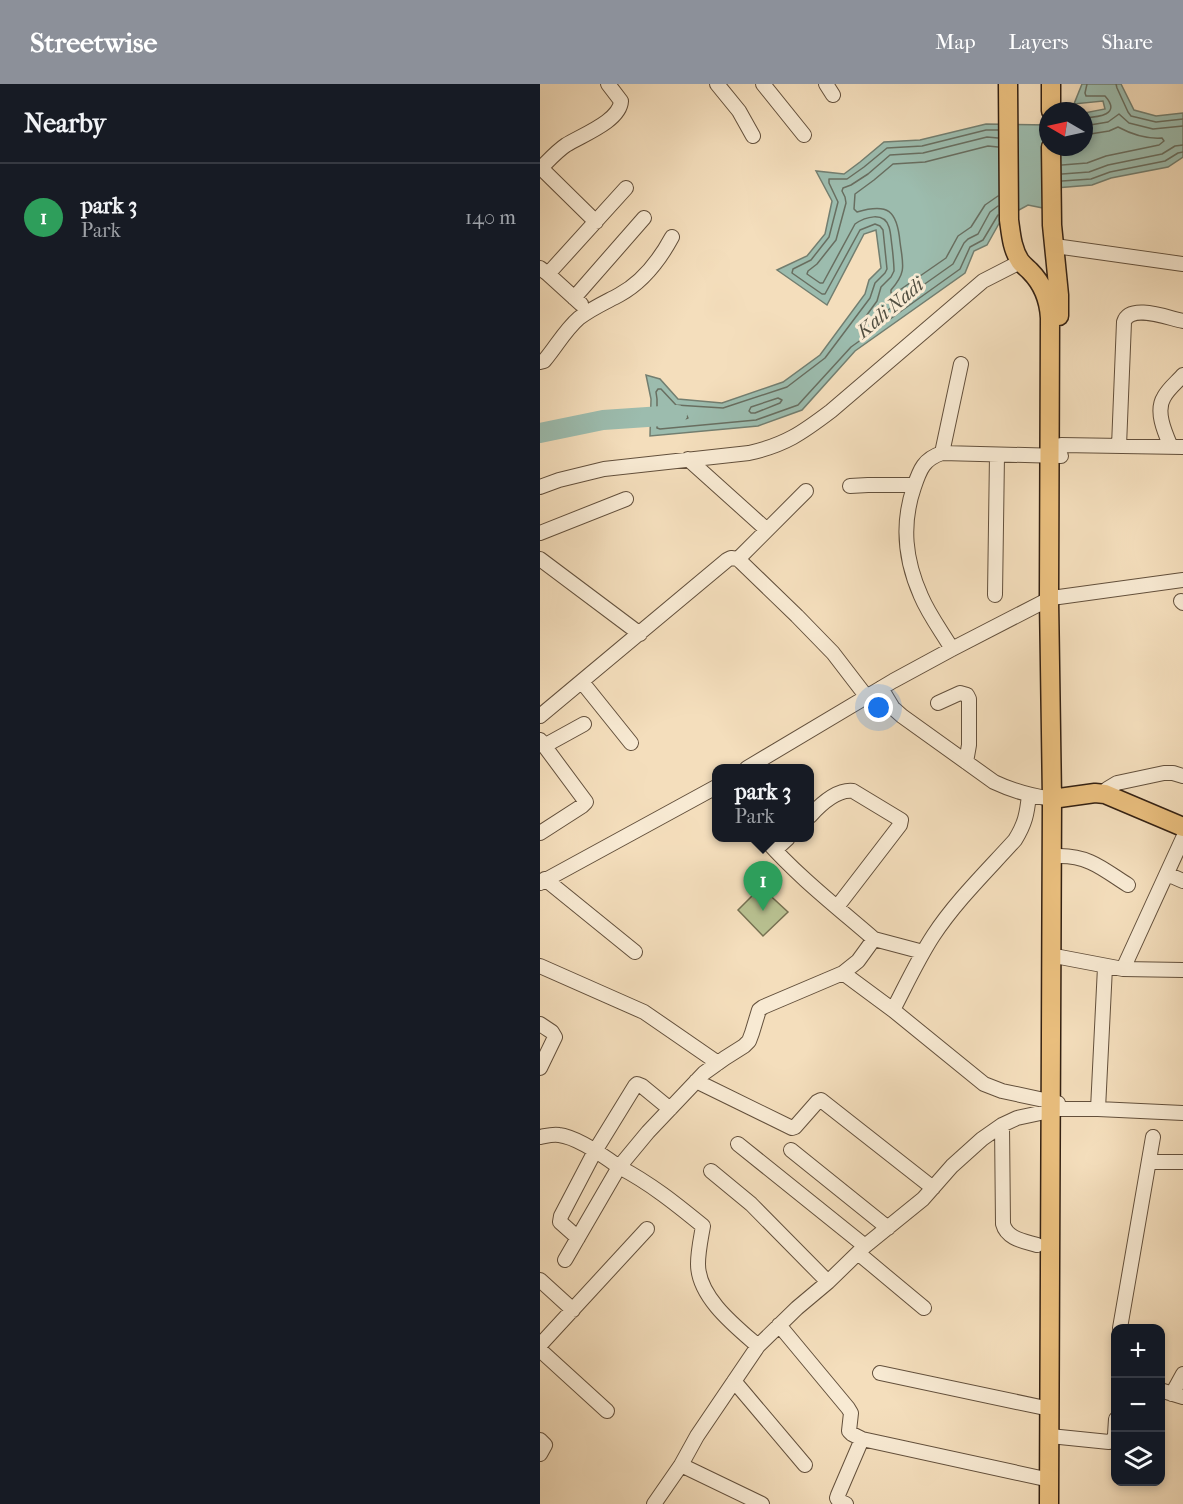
<!DOCTYPE html>
<meta charset="utf-8">
<style>
:root{--surface:#171b24;--page:#242831;--text:#f1f3f6;--muted:#9ea1a6;--line:#363941;--accent:#8c9099}
body{margin:0;font-family:"IM FELL French Canon",serif;background:var(--page);color:var(--text)}
.controls{position:absolute;right:18px;bottom:18px;display:grid;overflow:hidden;border-radius:12px;box-shadow:0 3px 9px #0003}
.controls button{width:54px;height:54px;display:grid;place-items:center;padding:0;border:0;border-bottom:2px solid var(--line);background:var(--surface);color:var(--text);font:30px sans-serif}
.compass{position:absolute;left:499px;top:18px;width:54px;height:54px;border-radius:50%;background:var(--surface);box-shadow:0 3px 9px #0003;rotate:279deg}
.you{position:absolute;left:339px;top:624px;width:21px;height:21px;margin:-15px;border:4px solid #fff;border-radius:50%;background:#1a73e8;box-shadow:0 0 0 9px #1a73e833}
.badge{display:grid;place-items:center;width:39px;height:39px;border-radius:50%;background:var(--accent);color:#fff;font-size:20px;font-weight:700}
.pin{position:absolute;translate:-50% -50px;filter:drop-shadow(0 2px 3px #0008)}
.pin::after{content:'';position:absolute;top:32px;width:21px;height:18px;background:inherit;clip-path:polygon(0 0,100% 0,50% 100%)}
.popup{position:absolute;left:172px;top:680px;width:102px;height:78px;box-sizing:border-box;display:grid;place-content:center;border-radius:12px;background:var(--surface);filter:drop-shadow(0 2px 4px #0005);font-size:20px;white-space:nowrap;color:var(--muted)}
.popup b{font-size:22px;color:var(--text)}
.popup::after{content:'';position:absolute;left:50%;top:100%;margin-left:-12px;border:12px solid transparent;border-top-color:var(--surface)}
.list{margin:0;padding:0;list-style:none}
h2{display:flex;justify-content:space-between;align-items:center;height:78px;margin:0;padding:0 24px;font-size:26px}
h2 small{font-size:20px;font-weight:400;color:var(--muted)}
.list li{display:grid;grid-template-columns:39px 1fr auto;gap:18px;align-items:center;box-sizing:border-box;height:108px;padding:0 24px;border-top:2px solid var(--line)}
.list b{display:block;font-size:22px;white-space:nowrap}
.list p{margin:0;font-size:20px;white-space:nowrap;color:var(--muted)}
.list em{font-size:20px;font-style:normal;color:var(--muted)}
.icon{flex:none;width:33px;height:33px;fill:none;stroke:currentColor;stroke-width:2;stroke-linecap:round;stroke-linejoin:round}
.map{position:relative;flex:none;width:643px;height:1420px;overflow:hidden}
header{display:flex;align-items:center;gap:36px;box-sizing:border-box;height:84px;padding:0 30px;background:var(--accent);color:#fff}
header strong{font-size:28px}
nav{display:flex;gap:33px;margin-inline-start:auto;font-size:21px}
main{display:flex}
aside{flex:1;background:var(--surface)}
.map>svg:first-child{display:block}
.green{fill:#b9c292;stroke:#767152;stroke-width:1.5}
.water{fill:#9cbcae;stroke:#727e70;stroke-width:1.5}
.lines{fill:none;stroke-linecap:round;stroke-linejoin:round}
.shore{stroke:#686e60;stroke-width:1.5}
.river{stroke:#9cbcae;stroke-width:20}
.minor-casing{stroke:#63503c;stroke-width:16}
.major-casing{stroke:#332012;stroke-width:21}
.minor{stroke:#f8ead3;stroke-width:14}
.major{stroke:#eabf7e;stroke-width:18}
.labels{text-anchor:middle;dominant-baseline:central;stroke-width:6;stroke-linejoin:round;paint-order:stroke}
.water-label{font-size:20px;font-style:italic;fill:#524f41;stroke:#f8ead3}
</style>
<header>
<strong>Streetwise</strong>
<nav><a>Map</a><a>Layers</a><a>Share</a></nav>
</header>
<main>
<aside>
<h2>Nearby<small></small></h2>
<ul class="list">
<li><span class="badge" style="background:#2e9e5b">1</span><div><b>park 3</b><p>Park</p></div><em>140 m</em></li>
</ul>
</aside>
<div class="map">
<svg width="643" height="1420" viewBox="0 0 643 1420">
<rect width="100%" height="100%" fill="#f4debc"/>
<filter id="stains"><feTurbulence type="fractalNoise" baseFrequency=".00333" numOctaves="4"/><feColorMatrix values="0 0 0 0 .2 0 0 0 0 .09 0 0 0 0 .02 0 0 0 .5 -.17"/></filter>
<radialGradient id="worn" r=".72"><stop offset=".6" stop-color="#630" stop-opacity="0"/><stop offset="1" stop-color="#630" stop-opacity=".3"/></radialGradient>
<!-- green -->
<path class="green" d="M221 803 248 828 223 852 198 826Z"/>
<!-- water -->
<path class="water" d="M542 0H581L594 26 616 32 643 29V73L628 83 571 94 552 101 503 105V124L488 121 461 136 447 161 434 167 425 189 315 267 262 326 218 342 110 352 111 315 106 291 120 295 138 315 182 319 243 298 280 271 325 210 329 196 341 184 336 146 324 150 287 221 237 186 267 172 285 150 292 117 276 87 304 90 320 78 344 58 380 56 446 40 508 41V63H544V29L565 25 563 17 534 20Z"/>
<g class="lines">
<!-- shore -->
<path class="shore" d="M576 0 577 4 588 28 591 32 616 38 643 35
M544 34C558 33 582 31 565 12H546L545 9 547 0
M544 42 568 38 579 30 589 39 613 45 643 42
M458 46H446L382 62 347 64 324 83 307 95H289V99L298 118 289 153 271 176 253 185 252 189 282 210H285L320 146 335 140 340 142 343 146 347 185 345 189 335 199 330 214 285 274 247 303 183 324 136 321 121 305H118L116 308 117 315V344L120 345 216 336 258 321 311 263 420 185 430 163 443 156 458 131
M458 54 447 53 383 69 350 71 328 90 311 101 303 104 302 107 305 113 306 119 296 156 277 180 268 187 267 190 280 199H283L315 140C325 133 344 127 349 143 351 149 351 156 352 162 353 171 354 179 354 187L351 193 341 203 337 217 321 239V243H324L413 180 424 159 428 155 438 150 450 128 458 122
M458 63 448 62 385 78 353 80 334 96 315 110 314 125 317 128C348 119 357 126 360 158 363 181 367 188 351 206V209L354 210 406 174 418 152 431 143 445 121 458 112
M522 81 547 79 566 72 619 61 624 57 622 54C608 55 591 50 578 43L569 47 544 51
M522 90 549 88 568 81 622 70 635 62 643 61
M522 97 551 95 570 88 625 77 638 69 643 68
M238 314 242 316 240 319 215 329H211L209 327 211 323Z
M126 325 136 329 146 330 148 334 145 335 126 337C123 334 123 328 126 325Z"/>
<!-- river -->
<path class="river" d="M0 349 63 336 137 331"/>
<!-- minor casing -->
<g class="minor-casing">
<path id="minor" d="M177 0 199 27 213 52
M223 0 264 51
M286 0 293 11
M0 83 56 138
M1 84C9 76 17 67 26 61 42 51 80 37 81 17L68 0
M515 162 643 180
M0 184 8 190 41 220
M8 190 86 104
M34 214 104 134
M0 278 4 277C16 263 25 246 39 234 52 224 66 218 79 211 103 198 119 177 132 153
M521 361 643 363
M579 362 584 238C590 219 628 234 643 237
M631 363C625 349 615 327 624 313 628 305 637 298 643 291
M402 369 421 280
M148 375 227 446
M310 402 328 401H374
M0 403 19 396 64 385 209 369C245 361 262 349 291 327L443 197 480 178
M0 449 86 415
M0 475 100 550
M198 475 266 407
M455 511 457 371
M641 517 643 519
M412 565C402 548 389 531 381 512 365 476 361 441 374 403 380 385 384 375 402 369L521 372
M42 598 91 659
M341 604 353 624 362 632 454 698C473 707 491 712 512 715
M398 619 420 609 427 611 429 615V661L426 678
M0 632 187 476 191 474 198 475 257 532 293 569 326 612
M0 656 46 718 42 722 0 749
M4 662 44 640
M207 684 353 597 412 565 509 515 519 513 643 496
M565 710 567 705 577 699 624 689H633L643 692
M270 732C280 721 297 705 313 707L361 736 360 741 297 823
M224 754C256 791 297 823 334 855
M235 766 248 754
M520 772C550 772 564 786 588 801
M627 790 643 797
M5 795 95 868
M0 799 176 703
M520 873 583 885 643 886
M0 882 104 928 178 979
M583 885 643 754
M303 889 353 926 444 1000 462 1007 518 1019
M353 926C366 901 378 875 393 852 416 817 447 787 475 756 485 740 487 730 489 711
M0 940 12 948 15 953 0 984
M156 997 252 1044 255 1043 277 1018 281 1016 393 1104
M558 1025 565 883
M462 1041 463 1140C467 1155 484 1157 497 1161
M0 1053C6 1052 12 1050 19 1051 37 1053 64 1072 79 1083L25 1176
M198 1060 325 1162
M251 1066 348 1144
M617 1078H643
M171 1087 211 1120 288 1198
M38 1154 20 1138 21 1132 55 1067 95 1002 97 1000 102 1002 130 1025
M318 1169 384 1224
M0 1196 33 1226
M239 1241 308 1324 311 1329 309 1347 312 1350 322 1355 510 1396
M580 1244 613 1053
M0 1261 107 1145
M218 1262C195 1242 158 1213 158 1180 158 1167 161 1154 163 1142 136 1120 110 1099 79 1083L108 1048 164 989 185 974 204 962 209 957 212 949 219 926 223 923 303 889 318 877 334 855 383 868
M0 1266 67 1327
M340 1289 510 1325
M194 1297 265 1381
M620 1306 643 1313
M632 1310 643 1290
M510 1352 569 1358 573 1356 575 1351 576 1335
M0 1356 5 1361 0 1370
M141 1381 222 1420
M114 1420 141 1381 157 1352 218 1262 257 1224 288 1198 325 1162 383 1115 412 1082 442 1055 462 1041 477 1034 519 1025H558L643 1029
M306 1420 299 1417 297 1414 298 1411 322 1355"/>
</g>
<!-- major casing -->
<g class="major-casing">
<path id="major" d="M468 0 469 136C471 150 472 165 480 177 483 181 487 184 490 187 503 200 509 216 510 234L509 515 512 715 509 1420
M511 0V27
M511 63 512 141 519 211V232
M512 715 555 709 565 710 643 743"/>
</g>
<!-- minor -->
<use href="#minor" class="minor"/>
<!-- major -->
<use href="#major" class="major"/>
</g>
<g class="labels">
<!-- water labels -->
<g class="water-label">
<text transform="translate(350 224) rotate(-40)">Kali Nadi</text>
</g>
</g>
<rect width="100%" height="100%" filter="url(#stains)"/>
<rect width="100%" height="100%" fill="url(#worn)"/>
</svg>
<div class="controls">
<button>+</button>
<button>−</button>
<button><svg class="icon" aria-label="layers" viewBox="0 0 24 24"><path d="M12 4l9 5-9 5-9-5zM3 14l9 5 9-5"/></svg></button>
</div>
<svg class="compass" viewBox="-18 -18 36 36"><path d="M0-13l5 13h-10z" fill="#e53935"/><path d="M0 13l5-13h-10z" fill="#9ea1a6"/></svg>
<div class="you"></div>
<div class="pin badge" style="left:223px;top:827px;background:#2e9e5b">1</div>
<div class="popup"><b>park 3</b>Park</div>
</div>
</main>
